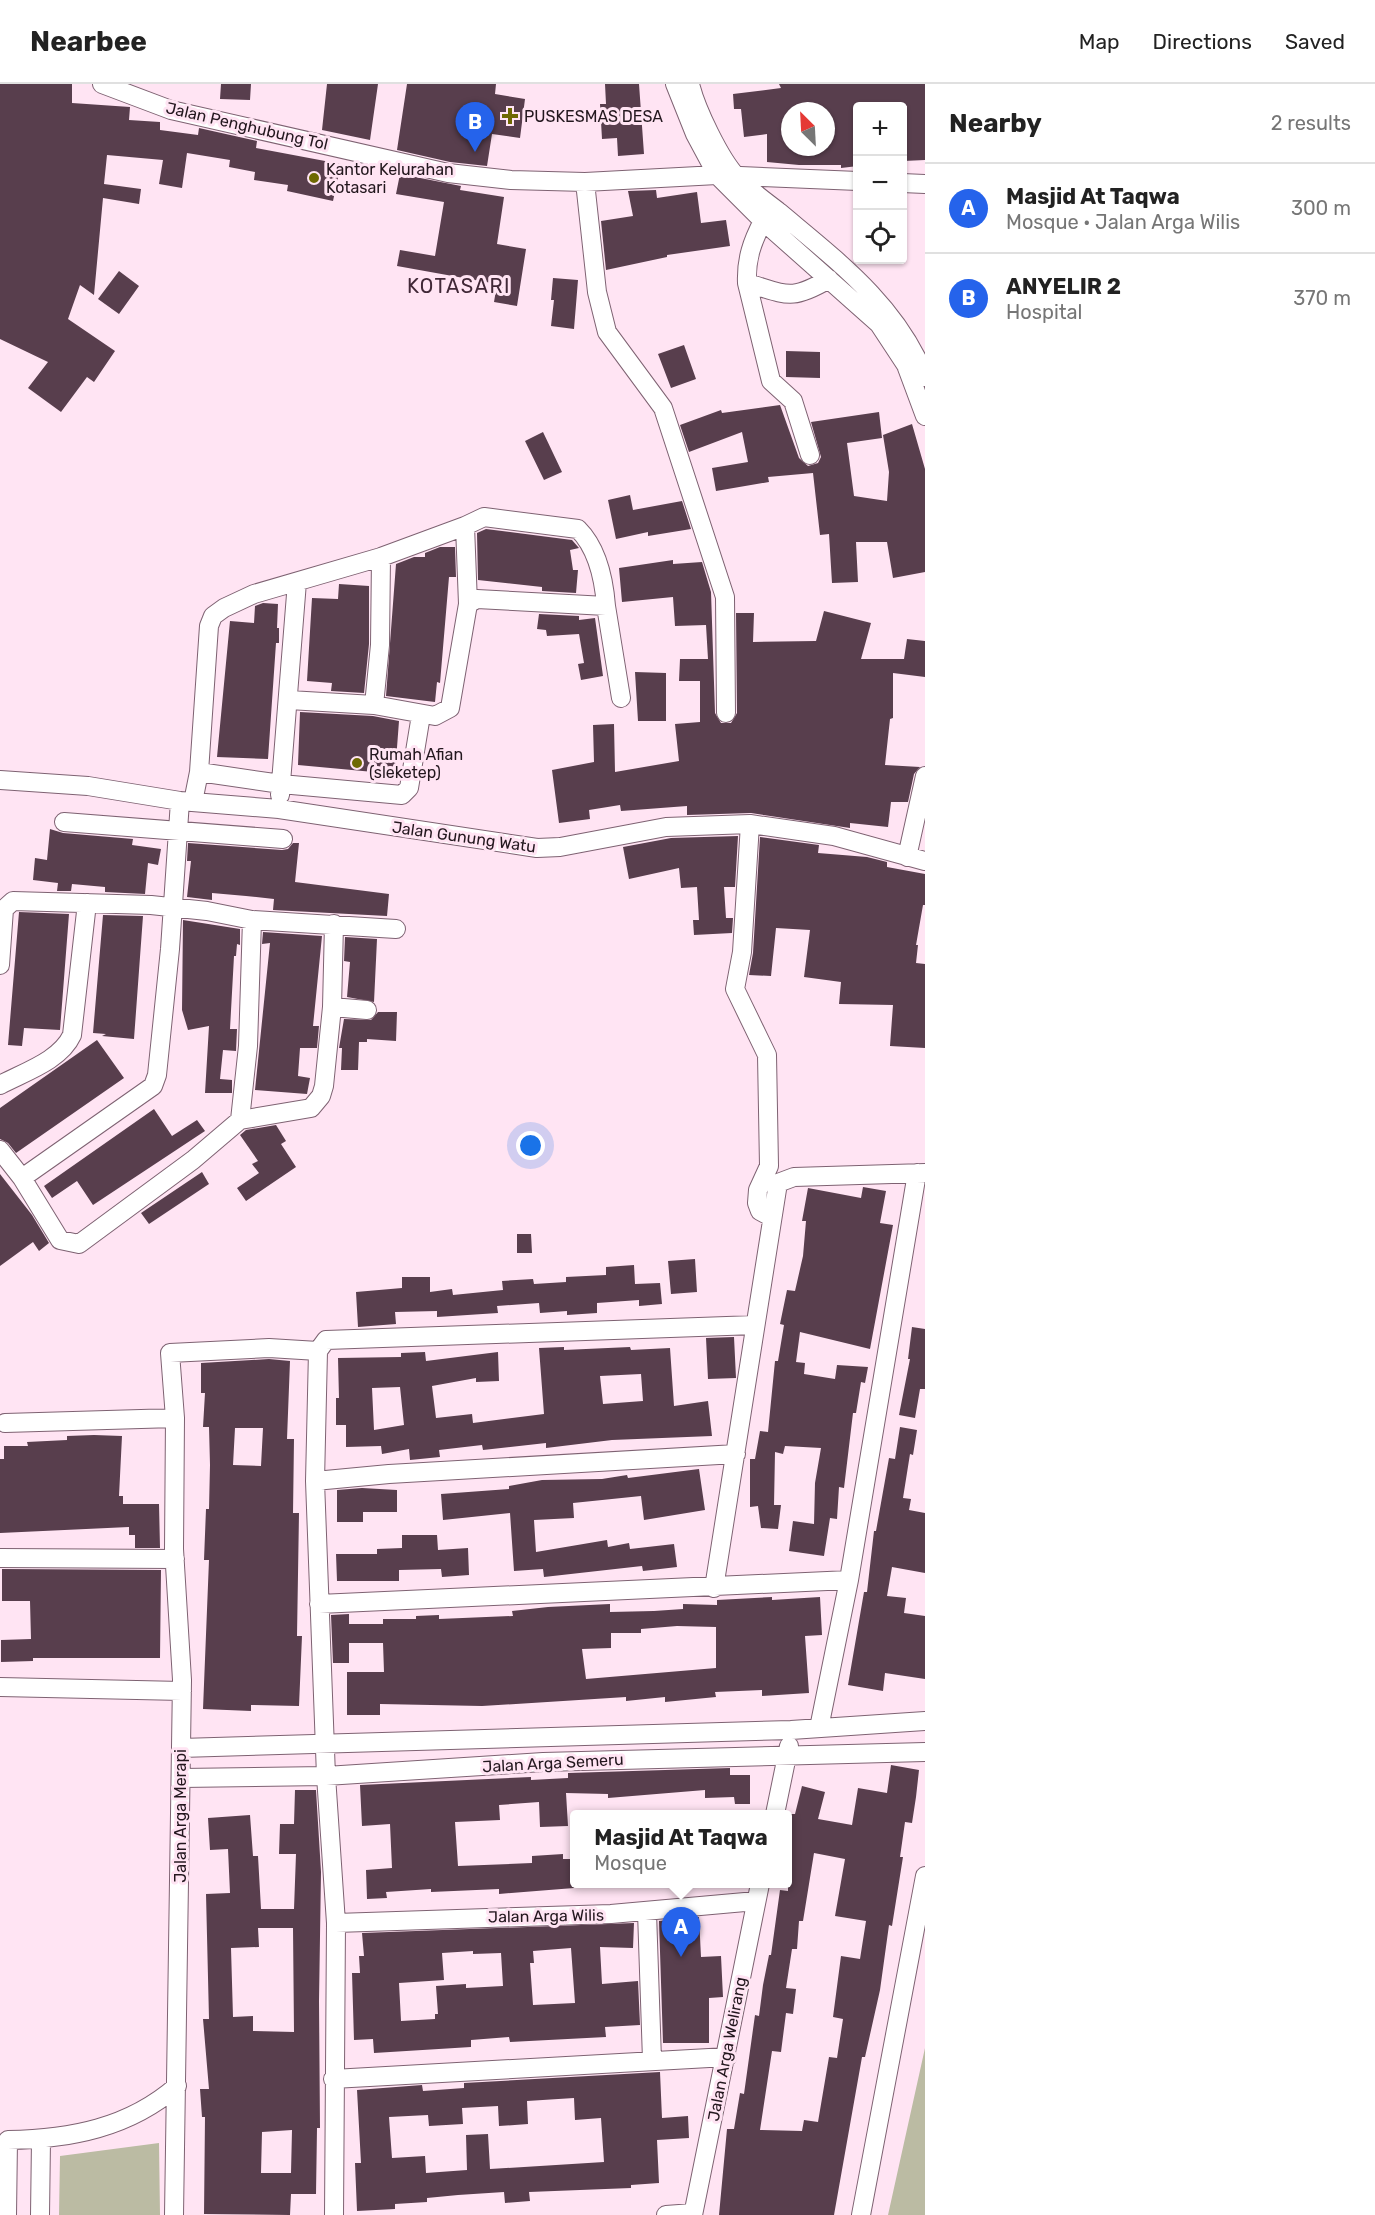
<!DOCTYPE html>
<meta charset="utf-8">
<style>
:root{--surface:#fff;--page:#f6f6f6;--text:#222;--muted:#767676;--line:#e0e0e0;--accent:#2563eb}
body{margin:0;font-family:Rubik,sans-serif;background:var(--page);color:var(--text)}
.controls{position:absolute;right:18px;top:18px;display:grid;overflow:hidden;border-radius:6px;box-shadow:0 2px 4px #0004}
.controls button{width:54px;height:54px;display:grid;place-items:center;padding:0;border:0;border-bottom:2px solid var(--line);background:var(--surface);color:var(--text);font:30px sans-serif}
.compass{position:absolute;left:781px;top:18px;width:54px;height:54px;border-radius:50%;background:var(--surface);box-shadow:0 2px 4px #0004;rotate:336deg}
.you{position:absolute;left:531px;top:1062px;width:21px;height:21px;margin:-15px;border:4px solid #fff;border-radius:50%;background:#1a73e8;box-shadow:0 0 0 9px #1a73e833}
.badge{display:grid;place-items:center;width:39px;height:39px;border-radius:50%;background:var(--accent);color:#fff;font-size:20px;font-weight:700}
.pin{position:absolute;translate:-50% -50px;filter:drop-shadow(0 2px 3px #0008)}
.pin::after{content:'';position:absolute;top:32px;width:21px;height:18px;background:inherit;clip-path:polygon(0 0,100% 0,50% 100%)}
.popup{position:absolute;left:570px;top:1726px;width:222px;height:78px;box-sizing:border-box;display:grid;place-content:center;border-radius:6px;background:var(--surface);filter:drop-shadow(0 2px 4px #0005);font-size:20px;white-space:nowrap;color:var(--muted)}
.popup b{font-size:22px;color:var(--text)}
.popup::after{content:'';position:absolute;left:50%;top:100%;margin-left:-12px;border:12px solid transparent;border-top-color:var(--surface)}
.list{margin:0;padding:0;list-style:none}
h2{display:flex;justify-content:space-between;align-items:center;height:78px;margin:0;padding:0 24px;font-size:26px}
h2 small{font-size:20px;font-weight:400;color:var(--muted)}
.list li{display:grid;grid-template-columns:39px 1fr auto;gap:18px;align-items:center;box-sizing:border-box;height:90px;padding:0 24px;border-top:2px solid var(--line)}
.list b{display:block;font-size:22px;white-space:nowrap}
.list p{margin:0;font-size:20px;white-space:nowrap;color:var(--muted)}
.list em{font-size:20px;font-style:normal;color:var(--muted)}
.icon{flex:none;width:33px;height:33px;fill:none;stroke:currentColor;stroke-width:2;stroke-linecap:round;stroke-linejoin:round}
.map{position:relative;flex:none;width:925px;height:2131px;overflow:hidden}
header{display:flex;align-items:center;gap:36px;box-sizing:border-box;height:84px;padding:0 30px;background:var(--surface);border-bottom:2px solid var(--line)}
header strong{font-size:28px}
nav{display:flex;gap:33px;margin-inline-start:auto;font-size:21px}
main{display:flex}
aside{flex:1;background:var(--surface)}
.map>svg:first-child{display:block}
.green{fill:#bbbba3}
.building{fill:#583e4d;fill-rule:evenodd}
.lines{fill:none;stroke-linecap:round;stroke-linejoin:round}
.minor-casing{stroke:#7e6272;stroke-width:20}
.minor{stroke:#fff;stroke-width:18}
.poi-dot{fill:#6e6902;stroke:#ffe4f3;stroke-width:2}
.labels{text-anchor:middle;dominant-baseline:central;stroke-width:6;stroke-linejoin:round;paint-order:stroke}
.poi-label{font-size:16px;fill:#23171e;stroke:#ffe4f3;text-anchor:start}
.street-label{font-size:16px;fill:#23171e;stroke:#ffe4f3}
.quarter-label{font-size:20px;letter-spacing:1.5px;fill:#412837;stroke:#ffe4f3}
</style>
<header>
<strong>Nearbee</strong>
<nav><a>Map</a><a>Directions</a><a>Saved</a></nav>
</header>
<main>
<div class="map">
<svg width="925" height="2131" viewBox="0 0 925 2131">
<rect width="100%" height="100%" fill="#ffe4f3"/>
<!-- green -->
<path class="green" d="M925 1964V2131H888Z
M159 2059 160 2131H59L60 2072Z"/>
<!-- building -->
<path class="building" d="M0 0H72V19L130 23 129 36 160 38V46L198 51 199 44 257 57 256 64 341 80 333 117 287 107 288 101 254 96 255 88 229 83 230 76 187 69 182 104 159 100 163 76 107 71 104 100 141 105 139 120 103 114 94 211 80 201 68 235 115 267 94 298 87 293 61 328 28 304 48 278 0 255Z
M221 0H251L250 16 220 15Z
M327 0H378L370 56 322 46Z
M407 0H496L495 10 525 15 520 54 492 50 487 82 450 78 397 66Z
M605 0H639L644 70 618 72 617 54 602 55 600 20H606Z
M779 0H925V76L903 77 907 22H858V82L841 84V81H799L767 78V50L744 53 741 25H734L733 10 781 4ZM790 27H826V63H790Z
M400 90 461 102 460 106 504 113 497 160 526 165 517 222 494 218 497 200 397 182 400 166 435 172 444 118 396 110Z
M656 106 657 114 697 108 701 139 726 136 730 162 667 171V173L606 186 601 137 633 132 628 107Z
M119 187 139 202 119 230 98 215Z
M553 194 578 196 574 245 551 242 554 216H551Z
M684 261 696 295 671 304 658 270Z
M786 267 820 268V294L786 293Z
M780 321 799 374 808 382 818 379 821 373 811 338 879 328 882 354 847 359 854 412 887 417 889 388 883 351 912 340 925 385V488L893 494 887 458H856L858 498 832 499 829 450 820 451 813 389 768 393 769 398 716 407 712 384 748 378 742 348 689 368 680 341 721 326 722 329Z
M543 348 562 388 544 396 525 357Z
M630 411 633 426 682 417 691 445 648 452V448L616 455 608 416Z
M486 445 572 456 579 464 570 466 573 486H578L576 509 542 507V503L478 496 477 449Z
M440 463H455L456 493H449L440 599 437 598 435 618 386 612 396 480 414 473H425V469Z
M673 476V480L702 478 711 508 715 629 721 639H731L737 629 736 529H754L753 558 816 557 824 527 871 539 861 575H904L907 555 925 557V593L893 589V634L890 635 885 681 920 683 914 690 908 718H891L888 743 850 739V744L751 729 687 731V722L621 727 620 721 589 726 590 735 559 739 552 686 594 678 593 641 614 640 615 688 679 677 675 640 700 638V597H679L680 575H708L706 541 675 542 673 513 622 518 619 484Z
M339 500 369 502V560L364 609 331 607 332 599 307 597 312 514 338 515Z
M263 519 278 520 277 544H279V559H276L268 675 217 673 230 537 254 539 255 522Z
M539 530 579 532V536L595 534 603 592 581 596 578 580 584 579 579 550 547 552 546 546 537 545Z
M635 588 666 589V637H638Z
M300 628 373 632 399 637 395 690 298 681Z
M50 745 63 749 133 755 132 761 161 765 158 781 148 779 145 810 105 808V803L72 800 71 807H57L58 799 33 796 35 774 47 776Z
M738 752 735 803H724L726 834H733L732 849 694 851 693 836H699L697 803 681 804 679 784 629 795 623 763 671 754Z
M760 753 819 761 818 769 867 773 887 778V783L925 790V821H923L916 861H918L916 879 925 880V964L890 962 893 921 839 920 841 898 804 893 810 846 776 844 771 892 749 891 753 869Z
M188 759 282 766 288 765 293 759H299L295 798 389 810 387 832 273 826 274 815 246 812 212 809V816L187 813 191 777H187Z
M19 828 69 830 60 946 24 944 22 962 8 961Z
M103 831 143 832 134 955 102 952 106 950 93 949Z
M183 836 240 845V861L237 860 236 872H234L230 945H237L236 967 223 966 220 995 232 996V1009H205L209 942 188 946 182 926Z
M263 848 322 852 313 942H319L317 964H300L298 992 310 994 307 1010 255 1006 270 859 262 860Z
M345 853 377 855 374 918 347 913 350 878 344 877Z
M378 928H397L396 957 367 955V958H359L358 986H341L342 964H339L344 935 371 936Z
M97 956 124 994 16 1069 8 1059 0 1055V1024Z
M154 1025 172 1052 197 1036 205 1047 93 1121 77 1097 52 1114 44 1102Z
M276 1041 286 1057 281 1060 296 1083 246 1117 237 1104 259 1089 252 1080 258 1077 240 1051 246 1046Z
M202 1088 209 1100 149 1140 141 1129Z
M0 1090 32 1131 49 1159 39 1167 33 1158 0 1182Z
M863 1103 886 1107 880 1139 893 1141 870 1265 800 1248 796 1278 805 1279 804 1290 835 1295 837 1281 868 1283 865 1299 861 1298 856 1329H853L844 1404 839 1403 837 1435 830 1434 824 1472 789 1467 793 1437 814 1440 815 1399 821 1364 785 1362 783 1370 775 1368 774 1421H781L778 1445 761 1444 758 1422 750 1423V1375H755L760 1347 768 1348 775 1277H778L784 1241 780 1240 787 1206 795 1207 803 1172 806 1137H802L808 1104 861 1114Z
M517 1150H531L532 1169H517Z
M695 1175 697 1208 671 1210 668 1177Z
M634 1181 635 1200 660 1199 662 1220 639 1222V1216L597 1219V1229L567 1231V1227L540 1229 539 1219 497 1222 498 1229 437 1233V1227L395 1228 396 1240 358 1243 356 1208 402 1204V1193H430V1208L452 1205 453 1211 503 1206 502 1197 533 1195 534 1200 566 1198V1193L606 1191V1183Z
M912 1243 925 1245V1305H920L915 1334 899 1331 910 1275H908Z
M734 1253 736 1294 708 1295 706 1254Z
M564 1263V1266L630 1263 631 1266 670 1264 674 1322 708 1317 712 1352 612 1356 546 1364V1359L483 1366 482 1361 439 1366 440 1373 410 1376 409 1365 382 1370 381 1362 346 1363V1341H336V1314H339L338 1274 401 1273V1269L425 1268 426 1277 498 1268 499 1297 476 1298V1294L432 1302 436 1334 472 1330 473 1339 544 1330 539 1264ZM641 1290 643 1317 603 1320 600 1292ZM400 1303 404 1341 374 1346 372 1304Z
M269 1275 290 1277 287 1355H294L293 1429H299L297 1552H302L299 1622 251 1621V1627L203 1625 209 1476H204L206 1425H209L210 1381 209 1343H203L205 1309H201V1279ZM235 1344H263L261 1382 233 1381Z
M900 1343 917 1346 913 1371 910 1370 903 1414 911 1415 909 1426 925 1429V1489L892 1483 887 1512 906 1514 904 1529 925 1532V1595L885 1589 883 1607 848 1601 864 1508H867L874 1447H876L889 1374 895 1375Z
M94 1351 122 1352 119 1412H123V1420H159L160 1464H135V1451H129V1443L0 1449V1375H4V1362H28L27 1358 67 1356V1352Z
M699 1385 705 1426 644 1436 641 1412 573 1419 574 1434 534 1436 536 1468 607 1456 608 1463 629 1459 630 1465 674 1460 677 1483 643 1487 642 1482 544 1493 543 1485 514 1487 510 1429 443 1436 441 1410 509 1405V1402L542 1396 602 1395 627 1391 628 1394Z
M362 1404 397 1406V1428H363V1438H337V1406Z
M402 1451H437L438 1466 468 1464 469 1491 442 1493 441 1485 399 1486V1497H337L336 1470H377V1465L402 1464Z
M2 1485 161 1486 160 1574H33V1577L1 1578V1556L31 1555 30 1517H2Z
M772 1513V1516L820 1513 822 1551 805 1552 809 1609 762 1612V1606L715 1608 716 1613 665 1618V1613L626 1617V1613L482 1622 380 1620V1631H347V1588H384L383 1559H349V1579H333L331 1531 349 1530V1540H383V1535H416V1532L439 1531V1535L513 1532 512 1527 548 1523 610 1520V1528L654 1527 683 1525V1520L717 1521V1516ZM677 1542 716 1543V1584L586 1595 582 1565 611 1564V1549H641V1545Z
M891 1681 919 1686 916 1713 912 1739 905 1738 900 1773H903L892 1842 889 1841 880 1906 865 1973H862L834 2131H719L727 2045H734L740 2009 744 2010 755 1931 759 1932 763 1901 769 1871H771L780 1806 788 1807V1748L791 1730H795L802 1702 825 1708 818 1735 852 1741 858 1704 887 1709ZM814 1769 845 1775 835 1832 866 1837 860 1875 841 1872 833 1933 843 1935 837 1974 829 1973 818 2038 804 2036 802 2047 760 2046 772 1967 781 1968 786 1929 793 1930 796 1905 786 1904 792 1865H797L799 1837H803Z
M730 1684V1691H750V1720H735L734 1713 705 1714V1706L608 1714V1710L566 1709 568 1742 540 1743 539 1718 499 1721 500 1736 455 1738 458 1782 532 1779V1772L563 1770V1775H574V1804L499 1810V1805L431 1808V1805L386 1808 387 1814 367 1815 366 1786 392 1784 390 1740 362 1742 360 1701 531 1693V1696L568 1694V1689Z
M295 1706H316L321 1788 319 1917 320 2044H317L316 2110H291L290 2131 204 2130 205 2033H202L200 2005H209L203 1935H209L206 1810 230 1809 228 1765 210 1766 208 1734 250 1731 253 1772H258L261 1825H294L296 1770H279L280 1740H294ZM258 1844H293L294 1948 253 1947V1932L233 1933 231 1864 259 1863ZM292 2046 291 2089H261L262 2048Z
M699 1833 701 1873 721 1872 723 1913 709 1914V1959H663L659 1837Z
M634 1839 633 1864 600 1863 602 1900 638 1897 640 1941 605 1943 606 1953 510 1958 509 1953 471 1956V1963L374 1969 373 1955 354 1956 352 1889H360L359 1872H364L362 1849ZM571 1864 575 1919 533 1921 530 1879H534L533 1867ZM473 1867V1870L501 1869 503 1902 466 1904V1900L436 1902 438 1930H435V1935L401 1937 399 1899 444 1896 442 1869Z
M660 1988 662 2034 688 2032 689 2054 657 2056 659 2099 631 2101V2104L529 2108 530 2117 505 2119 504 2108 458 2111 427 2114V2118L395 2120V2125L357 2127 355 2079H361L357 2006 422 2001 423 2007 464 2004V1999ZM574 2014 575 2036 601 2034 604 2078 490 2085 488 2050 466 2051 467 2086 426 2089 425 2072 392 2074 389 2033 428 2031 429 2042 463 2040 462 2024 498 2022 499 2042 528 2040 527 2017Z"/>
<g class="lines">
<!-- minor casing -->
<g class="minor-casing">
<path id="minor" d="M102 0 171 26 448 89 511 96 585 98 717 91 858 97
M675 0 695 50 717 91 763 137 879 240 906 281 925 332
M690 0C696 25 720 75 737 93 749 106 765 117 779 128 836 176 897 221 925 293
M585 98 597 208 607 248 663 324 725 513 726 629
M902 99 925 100
M763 137C752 158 746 175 747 199L771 297 793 317 810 371
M747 199C788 211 791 217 829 195
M606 522 621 614
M289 616 374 621 435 632 450 624 468 520 477 515 606 522C604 496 598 465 578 445L484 433 465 442
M374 621 380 561 381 473
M199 688 281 700 402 711 409 704 421 631
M0 696 88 702 180 717 279 725 537 764 560 763 666 743 750 740 834 752 925 777
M280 711 297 498
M193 718 199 688 209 542 213 532 224 524 254 510 381 473 465 442 468 520
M64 738 283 755
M750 740 742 868 735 905 767 971 769 1082 758 1106 757 1119 760 1127 771 1133
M907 773 925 692
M0 881 4 825 13 817 151 821 207 827 252 836 396 845
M332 923 367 926
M0 1001C24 988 60 977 72 951L87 819
M240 1036 248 962 252 836
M0 1066 22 1094 60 1156 79 1160 193 1076 240 1036 311 1024 321 1012 324 1002 332 923 334 840
M22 1094 153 1002 157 991 170 865 180 717
M5 1339 175 1334 170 1269 269 1264 318 1267
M315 1397 389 1390 736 1370
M0 1474 175 1475
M714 1504 778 1099 794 1093 925 1089
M319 1520 849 1496
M0 1603 182 1607
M819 1644 849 1496 917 1089
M181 1664 791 1646 925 1637
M181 1694 326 1692 543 1678 925 1668
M775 1730 789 1662
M647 1828 652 1976
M336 1839 611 1830 756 1817
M333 1995 727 1973
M7 2131 8 2056C70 2055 129 2044 177 2002
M40 2131 41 2056
M174 2131 182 1596 174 1465 175 1334
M334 2131 336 1839 326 1692 315 1397 318 1267 326 1256 755 1241
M666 2131 693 2129
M693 2131 760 1800
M861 2131 925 1792"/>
</g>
<!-- minor -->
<use href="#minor" class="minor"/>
</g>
<!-- markers -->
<g class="poi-dot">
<path d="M507 23h6v6h6v6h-6v6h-6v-6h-6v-6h6z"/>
<circle cx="314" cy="94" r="6"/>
<circle cx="357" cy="679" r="6"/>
</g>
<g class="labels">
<!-- poi labels -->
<g class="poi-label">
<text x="524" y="32">PUSKESMAS DESA</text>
<text x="326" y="85">Kantor Kelurahan<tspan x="326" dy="18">Kotasari</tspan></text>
<text x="369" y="670">Rumah Afian<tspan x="369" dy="18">(sleketep)</tspan></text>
</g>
<!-- street labels -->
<g class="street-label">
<text transform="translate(247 42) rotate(13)">Jalan Penghubung Tol</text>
<text transform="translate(464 753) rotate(8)">Jalan Gunung Watu</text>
<text transform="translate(553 1679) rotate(-3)">Jalan Arga Semeru</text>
<text transform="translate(180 1732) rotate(-90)">Jalan Arga Merapi</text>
<text transform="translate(546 1832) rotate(-1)">Jalan Arga Wilis</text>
<text transform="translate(727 1965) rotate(-79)">Jalan Arga Welirang</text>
</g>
<!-- quarter labels -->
<g class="quarter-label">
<text x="459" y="202">KOTASARI</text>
</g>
</g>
</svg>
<div class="controls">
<button>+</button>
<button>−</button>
<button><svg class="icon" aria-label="locate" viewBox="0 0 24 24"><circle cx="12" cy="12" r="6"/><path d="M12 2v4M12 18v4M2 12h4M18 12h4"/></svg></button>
</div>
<svg class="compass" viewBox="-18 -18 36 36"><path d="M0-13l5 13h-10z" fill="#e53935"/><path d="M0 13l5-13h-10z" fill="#767676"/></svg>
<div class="you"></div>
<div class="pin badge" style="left:681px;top:1873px">A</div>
<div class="popup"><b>Masjid At Taqwa</b>Mosque</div>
<div class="pin badge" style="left:475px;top:68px">B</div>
</div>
<aside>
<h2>Nearby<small>2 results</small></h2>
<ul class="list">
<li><span class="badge">A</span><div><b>Masjid At Taqwa</b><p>Mosque · Jalan Arga Wilis</p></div><em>300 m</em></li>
<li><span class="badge">B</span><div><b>ANYELIR 2</b><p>Hospital</p></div><em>370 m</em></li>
</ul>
</aside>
</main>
